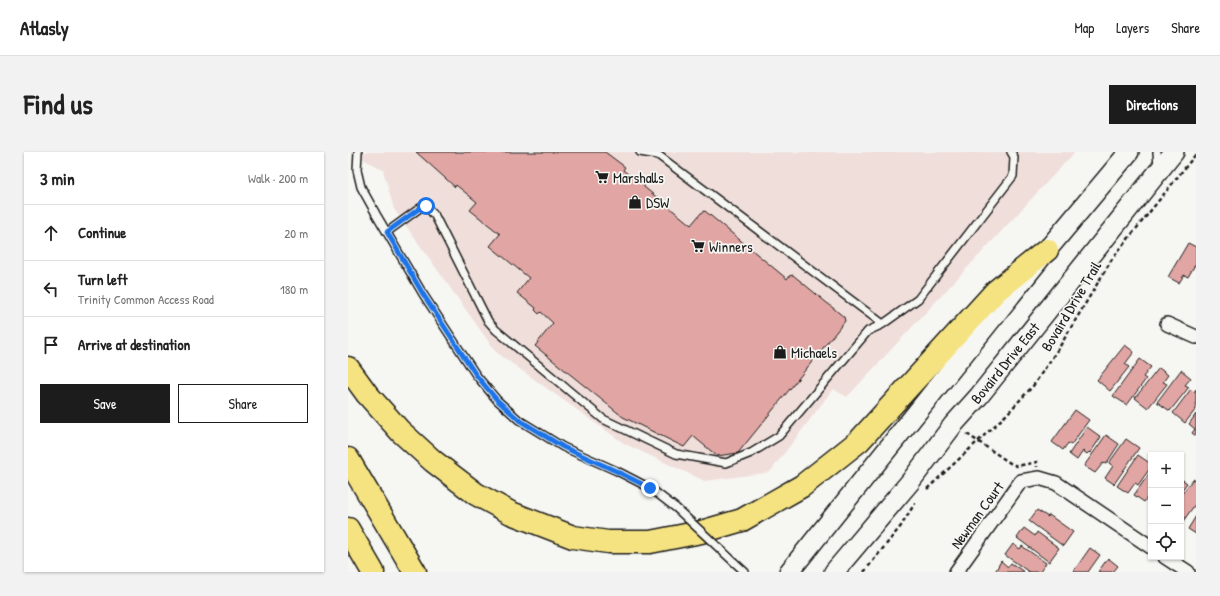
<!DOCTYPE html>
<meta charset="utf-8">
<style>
:root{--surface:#fff;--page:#f2f2f2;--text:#222;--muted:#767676;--line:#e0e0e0;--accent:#1c1c1c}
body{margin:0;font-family:"Patrick Hand",sans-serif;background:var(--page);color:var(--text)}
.controls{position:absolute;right:12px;bottom:12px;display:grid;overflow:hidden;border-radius:0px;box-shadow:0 1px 3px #0004}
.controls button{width:36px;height:36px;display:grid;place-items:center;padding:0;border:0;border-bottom:1px solid var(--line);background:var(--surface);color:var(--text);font:20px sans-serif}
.stop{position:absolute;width:12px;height:12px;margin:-9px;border:3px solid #1a73e8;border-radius:50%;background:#fff}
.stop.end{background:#1a73e8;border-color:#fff;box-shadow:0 1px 4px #0008}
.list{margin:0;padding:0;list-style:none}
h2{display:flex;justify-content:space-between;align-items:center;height:52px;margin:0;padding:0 16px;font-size:17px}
h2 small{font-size:13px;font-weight:400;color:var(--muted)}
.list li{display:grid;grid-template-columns:26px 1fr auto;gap:12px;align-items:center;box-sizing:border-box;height:56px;padding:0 16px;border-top:1px solid var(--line)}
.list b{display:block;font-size:15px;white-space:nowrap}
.list p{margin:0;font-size:13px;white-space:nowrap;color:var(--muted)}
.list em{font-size:13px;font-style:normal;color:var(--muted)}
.actions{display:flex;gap:8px;padding:12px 16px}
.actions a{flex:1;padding:9px 0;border:1px solid var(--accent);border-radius:0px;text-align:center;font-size:14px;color:var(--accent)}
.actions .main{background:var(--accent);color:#fff}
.icon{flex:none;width:22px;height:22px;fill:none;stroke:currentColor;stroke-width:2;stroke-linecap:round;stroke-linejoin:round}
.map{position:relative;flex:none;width:848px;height:420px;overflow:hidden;border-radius:0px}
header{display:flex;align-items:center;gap:24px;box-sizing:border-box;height:56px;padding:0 20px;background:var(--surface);border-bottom:1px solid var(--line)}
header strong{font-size:19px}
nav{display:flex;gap:22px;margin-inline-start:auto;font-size:14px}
.intro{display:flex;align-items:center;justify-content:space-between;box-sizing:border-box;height:96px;padding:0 24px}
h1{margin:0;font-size:28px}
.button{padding:10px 18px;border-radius:0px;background:var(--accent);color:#fff;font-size:14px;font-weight:700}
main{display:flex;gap:24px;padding:0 24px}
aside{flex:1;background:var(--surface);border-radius:0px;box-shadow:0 1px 3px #0004}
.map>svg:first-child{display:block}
.built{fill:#f0deda}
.building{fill:#e1a6a3;stroke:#1c1c1c}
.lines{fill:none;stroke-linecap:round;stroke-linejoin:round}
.lane-casing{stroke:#1c1c1c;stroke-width:10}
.street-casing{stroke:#1c1c1c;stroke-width:16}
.secondary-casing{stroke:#1c1c1c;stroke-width:22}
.highway-casing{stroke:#1c1c1c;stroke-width:25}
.path{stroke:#1c1c1c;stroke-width:2.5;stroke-dasharray:4 3;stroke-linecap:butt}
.lane{stroke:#f6f6f2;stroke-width:7}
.street{stroke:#f6f6f2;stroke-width:13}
.secondary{stroke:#f6f6f2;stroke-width:19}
.highway{stroke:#f5e382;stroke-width:22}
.lane-bridge-casing{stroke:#1c1c1c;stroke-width:10;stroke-linecap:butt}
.lane-bridge{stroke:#f6f6f2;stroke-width:7}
.route{stroke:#1a73e8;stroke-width:5}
.labels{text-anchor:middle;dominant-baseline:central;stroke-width:3.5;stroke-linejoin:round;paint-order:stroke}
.poi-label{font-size:15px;fill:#1c1c1c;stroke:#f6f6f2;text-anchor:start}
.street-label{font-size:15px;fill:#1c1c1c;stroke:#f6f6f2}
</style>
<header>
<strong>Atlasly</strong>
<nav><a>Map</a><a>Layers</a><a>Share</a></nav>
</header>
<div class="intro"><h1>Find us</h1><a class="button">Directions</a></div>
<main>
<aside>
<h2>3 min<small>Walk · 200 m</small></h2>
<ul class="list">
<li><svg class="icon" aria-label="ahead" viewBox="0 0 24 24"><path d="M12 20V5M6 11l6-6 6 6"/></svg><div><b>Continue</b></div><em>20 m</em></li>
<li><svg class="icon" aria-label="left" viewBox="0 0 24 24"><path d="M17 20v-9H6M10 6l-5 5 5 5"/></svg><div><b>Turn left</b><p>Trinity Common Access Road</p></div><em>180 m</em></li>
<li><svg class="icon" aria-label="arrive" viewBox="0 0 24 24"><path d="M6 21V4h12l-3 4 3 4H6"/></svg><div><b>Arrive at destination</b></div></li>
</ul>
<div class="actions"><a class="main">Save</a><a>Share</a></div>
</aside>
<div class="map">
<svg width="848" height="420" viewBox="0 0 848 420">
<rect width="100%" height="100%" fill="#f6f6f2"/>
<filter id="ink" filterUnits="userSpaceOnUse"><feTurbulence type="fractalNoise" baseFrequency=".025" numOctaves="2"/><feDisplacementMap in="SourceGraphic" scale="8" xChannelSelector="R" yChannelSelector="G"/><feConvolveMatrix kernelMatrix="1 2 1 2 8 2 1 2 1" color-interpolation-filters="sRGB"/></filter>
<g filter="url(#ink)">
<!-- built -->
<path class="built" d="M2 0H727L499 245 485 237 422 320 357 329 277 292 148 200 46 57 35 18Z"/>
<!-- building -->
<path class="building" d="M68 0H257L277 15 275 18 290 30 291 29 296 32V35L343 73 353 61 357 59 439 127 441 124 445 123 496 165 497 169 390 301 369 304 345 284 336 295 275 265 187 194 205 171 193 160 191 162 187 158 188 156 169 141 181 126 142 94 152 82 122 58 129 50 108 33 107 35Z
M840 91 848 95V111L840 125 836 123 831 131 820 125Z
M777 193 786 200 777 212 781 215 762 239 749 228Z
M792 207 803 215 795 225 798 227 779 253 765 244Z
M811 216 820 223 815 230 819 232 800 256 787 246Z
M833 218 843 226 837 233 841 235 822 259 809 250Z
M843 237 846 240 848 237V257L837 271 825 261Z
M727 258 741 268 723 293 720 291 715 298 704 290Z
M848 262V284L844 281 847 277 841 272Z
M739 275 753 285 742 301 741 300 739 302 735 299 729 308 721 302Z
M758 283 771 292 758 312 755 311 747 321 736 314Z
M778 287 791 296 766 332 757 326 765 314 761 311Z
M790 303 803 312V315L790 333 787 331 780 341 769 334Z
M803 319V340L796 350 786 343Z
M833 327 839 331 833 339Z
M845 327 848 329V351L833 372V343Z
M689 358 700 365 701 363 725 380 715 394 681 369Z
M848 364V382L840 377Z
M676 376 687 384 689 380 711 396 701 410 669 386Z
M665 392 672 397 674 394 698 411 692 420H681L657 403Z
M742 396 752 403 740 420H725Z
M760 406 770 414 765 420H750Z
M653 409 660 415 663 411 676 420H647Z"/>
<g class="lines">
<!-- lane casing -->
<g class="lane-casing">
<path id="lane" d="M10 0 9 18 13 35 28 62 75 142 128 223 149 248 171 268 215 295 269 319 302 336 328 356
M292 0 310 3 535 172 570 147 665 24 666 5 663 0
M809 0 810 15
M39 80 72 56 78 54 87 64 140 169 148 178 255 267 328 302 378 311 403 301 431 284 520 179 535 172
M386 410 397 420"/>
</g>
<!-- street casing -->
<g class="street-casing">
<path id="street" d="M819 172 848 185
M817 405 840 420
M608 420 673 329 691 326 708 331 803 395"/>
</g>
<!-- secondary casing -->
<g class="secondary-casing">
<path id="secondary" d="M441 420 699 98 781 0
M486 420 562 330 605 273 631 244 826 0"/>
</g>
<!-- highway casing -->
<g class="highway-casing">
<path id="highway" d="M0 216 19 242 52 279 85 309 128 342 163 361 225 385 260 390H302L353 380 394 368 454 334 511 289 648 139 699 98
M0 307 67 420
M0 377 25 420"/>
</g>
<!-- path -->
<path class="path" d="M619 282 662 311 669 314 689 310V315
M579 337 658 263 685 234 712 194 764 107 848 2
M516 420 553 374 567 351"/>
<!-- lane -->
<use href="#lane" class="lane"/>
<!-- street -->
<use href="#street" class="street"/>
<!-- secondary -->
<use href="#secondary" class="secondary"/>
<!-- highway -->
<use href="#highway" class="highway"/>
<!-- lane-bridge casing -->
<g class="lane-bridge-casing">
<path id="lane-bridge" d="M328 356 386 410"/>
</g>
<!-- lane-bridge -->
<use href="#lane-bridge" class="lane-bridge"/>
</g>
</g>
<g class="lines" filter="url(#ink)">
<!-- route -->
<path class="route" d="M78 54 72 56 39 80 75 142 128 223 149 248 171 268 215 295 268 319 302 336"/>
</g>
<!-- icons -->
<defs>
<g id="supermarket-bare" transform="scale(1.08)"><path d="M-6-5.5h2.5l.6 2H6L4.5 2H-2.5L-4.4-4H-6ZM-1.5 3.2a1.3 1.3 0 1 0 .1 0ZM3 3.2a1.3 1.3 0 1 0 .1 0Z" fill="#1c1c1c" stroke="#f6f6f2" stroke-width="2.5" paint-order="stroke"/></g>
<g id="shop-bare" transform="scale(1.08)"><path d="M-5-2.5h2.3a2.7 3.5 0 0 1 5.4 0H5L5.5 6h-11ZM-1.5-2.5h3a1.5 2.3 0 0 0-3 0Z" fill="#1c1c1c" stroke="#f6f6f2" stroke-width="2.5" paint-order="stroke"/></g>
</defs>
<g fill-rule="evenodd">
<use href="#supermarket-bare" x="254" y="25"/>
<use href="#shop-bare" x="287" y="50"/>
<use href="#supermarket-bare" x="350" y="94"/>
<use href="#shop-bare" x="432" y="200"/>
</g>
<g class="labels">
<!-- poi labels -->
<g class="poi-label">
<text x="265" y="25">Marshalls</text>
<text x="298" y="50">DSW</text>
<text x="361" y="94">Winners</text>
<text x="443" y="200">Michaels</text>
</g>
<!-- street labels -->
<g class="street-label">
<text transform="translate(723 154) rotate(-59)">Bovaird Drive Trail</text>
<text transform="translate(657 211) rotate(-51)">Bovaird Drive East</text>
<text transform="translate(629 363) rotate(-54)">Newman Court</text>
</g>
</g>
</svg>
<div class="controls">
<button>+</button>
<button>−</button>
<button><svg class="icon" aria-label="locate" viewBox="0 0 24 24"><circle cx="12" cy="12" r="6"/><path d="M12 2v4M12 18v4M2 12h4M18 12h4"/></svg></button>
</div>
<div class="stop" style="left:78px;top:54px"></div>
<div class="stop end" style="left:302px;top:336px"></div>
</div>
</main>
